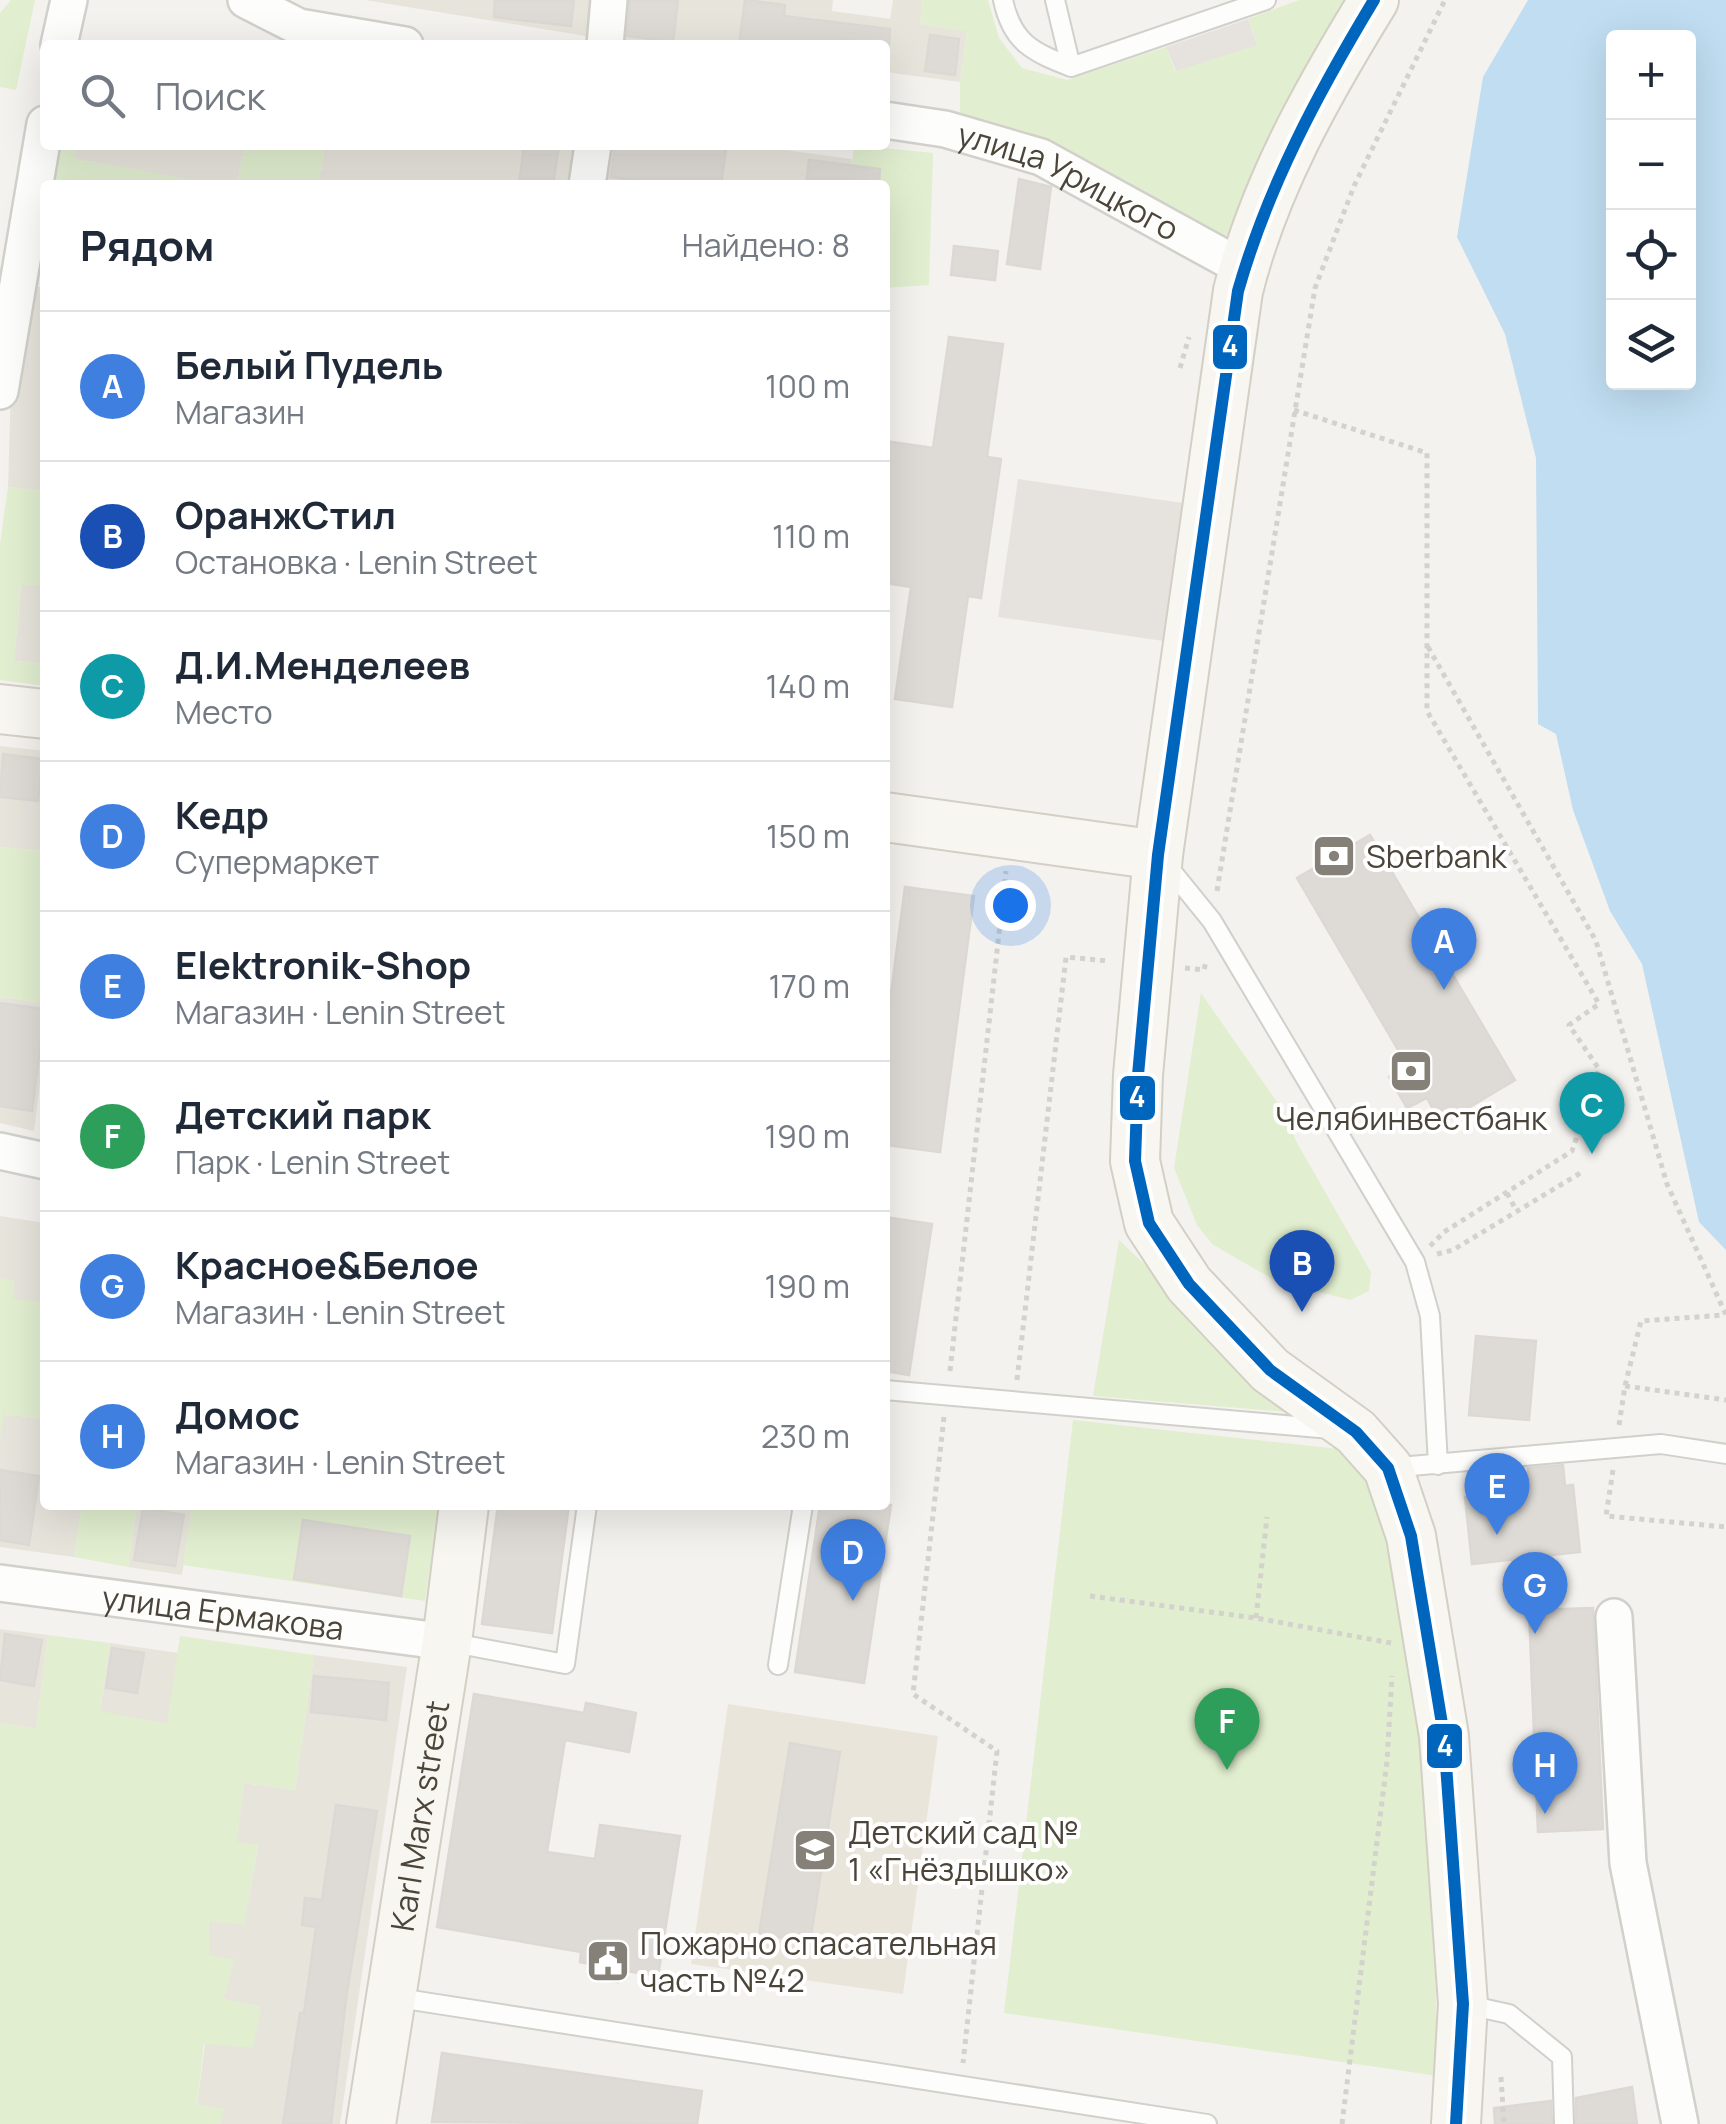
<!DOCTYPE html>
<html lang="ru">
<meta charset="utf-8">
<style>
:root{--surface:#fff;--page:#f2f2f3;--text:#1f2937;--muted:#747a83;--line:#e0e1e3;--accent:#b45309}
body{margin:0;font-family:Manrope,sans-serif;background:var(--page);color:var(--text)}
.controls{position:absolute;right:30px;top:30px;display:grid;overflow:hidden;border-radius:10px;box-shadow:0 10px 40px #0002}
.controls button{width:90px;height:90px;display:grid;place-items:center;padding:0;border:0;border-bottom:2px solid var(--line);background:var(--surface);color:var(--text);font:50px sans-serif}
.you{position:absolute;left:1010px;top:905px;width:35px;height:35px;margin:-25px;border:8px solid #fff;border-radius:50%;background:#1a73e8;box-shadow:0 0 0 15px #1a73e833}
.badge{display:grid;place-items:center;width:65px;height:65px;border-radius:50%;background:var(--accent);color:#fff;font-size:32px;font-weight:700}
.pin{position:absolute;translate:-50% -82px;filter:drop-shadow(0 2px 5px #0008)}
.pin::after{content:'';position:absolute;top:52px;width:35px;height:30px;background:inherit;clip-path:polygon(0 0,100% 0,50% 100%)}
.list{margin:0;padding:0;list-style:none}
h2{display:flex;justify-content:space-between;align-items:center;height:130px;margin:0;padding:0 40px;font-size:42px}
h2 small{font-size:32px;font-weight:400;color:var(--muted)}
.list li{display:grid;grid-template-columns:65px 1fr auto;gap:30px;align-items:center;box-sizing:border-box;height:150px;padding:0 40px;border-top:2px solid var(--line)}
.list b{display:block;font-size:38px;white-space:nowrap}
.list p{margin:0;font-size:32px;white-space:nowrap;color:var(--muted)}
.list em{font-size:32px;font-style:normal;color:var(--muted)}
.icon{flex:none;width:55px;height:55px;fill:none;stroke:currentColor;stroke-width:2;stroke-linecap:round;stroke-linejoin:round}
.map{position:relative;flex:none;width:1726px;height:2124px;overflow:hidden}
.search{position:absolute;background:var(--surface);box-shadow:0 10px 40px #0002;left:40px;top:40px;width:850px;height:110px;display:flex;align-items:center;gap:25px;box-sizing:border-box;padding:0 35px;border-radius:10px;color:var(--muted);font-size:38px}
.panel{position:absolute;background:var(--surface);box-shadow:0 10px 40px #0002;left:40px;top:180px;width:850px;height:1330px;border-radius:10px}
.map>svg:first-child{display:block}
.residential{fill:#e7e4dc}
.education{fill:#eae5da}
.green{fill:#e1eecf}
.parking{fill:#e6e3df}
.water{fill:#c0ddf1;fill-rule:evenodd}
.building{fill:#dedbd6;stroke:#dcd9d4;stroke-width:2.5}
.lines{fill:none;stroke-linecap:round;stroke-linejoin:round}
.lane-casing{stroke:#d2d0cb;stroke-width:22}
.street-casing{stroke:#d2d0cb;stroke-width:40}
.secondary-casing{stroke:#d3cfc5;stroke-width:52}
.path{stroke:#d3d2cc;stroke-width:5;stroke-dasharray:5 5;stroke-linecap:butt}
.lane{stroke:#fdfdfc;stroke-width:18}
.street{stroke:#fdfdfc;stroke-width:35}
.secondary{stroke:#f7f6f1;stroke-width:48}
.bus-1-casing{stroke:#fff;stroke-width:20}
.bus-1{stroke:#0065bd;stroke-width:12}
.labels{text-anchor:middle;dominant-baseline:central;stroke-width:8;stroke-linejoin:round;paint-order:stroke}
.street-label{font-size:32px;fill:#4b4439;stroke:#fff}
.poi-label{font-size:32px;fill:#4b4439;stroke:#fff;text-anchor:start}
.line-badge{stroke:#fff;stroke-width:4}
.badge-label{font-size:28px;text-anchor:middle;font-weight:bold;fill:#fff}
</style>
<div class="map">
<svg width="1726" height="2124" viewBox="0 0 1726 2124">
<rect width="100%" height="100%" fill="#f4f2ee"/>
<!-- residential -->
<path class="residential" d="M365 0H595L592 37Z
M619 0H833L832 11 890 19 893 0H922L920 24 967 31 960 82 885 72V45H661L614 39Z
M76 145H258L257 151 244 150 237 185H203L202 182 74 159Z
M298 145H575L570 185H318L324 149Z
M611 145H748L852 159 850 185H606Z
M32 286 45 288V491L8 487 11 387Z
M21 585H45V664L14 661Z
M0 746 45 751V851L0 847Z
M0 997 45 1003V1044L34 1131 0 1123Z
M0 1216 45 1223V1315L12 1299 14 1282 0 1279Z
M3 1414 45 1419V1505H82L74 1557 0 1547V1435Z
M137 1505H192L182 1575 128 1567Z
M0 1629 48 1635 36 1729 0 1723Z
M110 1643 178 1653 168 1724 100 1712Z
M314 1655 407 1667 340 2124H220L223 2109 197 2105 205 2044 260 2007 224 1999 208 1956 209 1921 244 1924 258 1846 236 1843 244 1783 295 1790Z"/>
<!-- education -->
<path class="education" d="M728 1704 938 1736 903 1994 691 1964Z"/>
<!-- green -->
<path class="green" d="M11 0H35L16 90 0 87V13Z
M922 0H988L999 38 1022 68 1067 80 1166 47 1175 71 1257 44 1248 19 1299 0H1351L1232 248 960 117V82L967 32 920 24Z
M258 145 324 149 318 185H237L244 150 257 151Z
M854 145 933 153 929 285 885 288V185H850Z
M61 147 76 149 75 159 203 182V185H53Z
M8 487 45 491V585H21L14 661 45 664V686L0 680V544Z
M0 847 45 851V1003L0 997Z
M1201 993 1284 1112 1296 1141 1371 1272 1369 1291 1350 1300 1274 1280 1212 1244 1197 1225 1174 1168Z
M1119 1240 1301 1413 1093 1396Z
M0 1279 14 1281 13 1299 43 1302 45 1419 4 1414 0 1435Z
M1073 1420 1367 1452 1410 1648 1433 1893 1438 2076 1004 2013Z
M82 1505H137L128 1567 74 1557Z
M192 1505H439L425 1601 183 1565Z
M48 1635 110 1643 100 1711 167 1724 180 1636 314 1655 295 1790 244 1783 237 1842 258 1845 244 1925 209 1921V1955L234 1959 224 1999 261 2007 253 2048 204 2044 197 2104 224 2109 220 2124H0V1723L36 1729Z"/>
<!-- parking -->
<path class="parking" d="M1248 19 1257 45 1176 71 1166 47Z
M1018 479 1190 504 1170 642 998 617Z"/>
<!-- water -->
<path class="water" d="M1528 0H1726V1250L1699 1222 1642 964 1610 911 1573 810 1556 734 1538 724 1536 458 1505 334 1457 237 1483 77ZM1614 38H1688V382H1614Z"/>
<!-- building -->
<path class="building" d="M495 0H574L571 26 494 17Z
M630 0H678L673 42 627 36Z
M745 0 785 5 784 16 890 29 889 45H739Z
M930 35 959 39 955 75 925 71Z
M524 145H559L553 185H519Z
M615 145H698L726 149 721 185H671L611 177Z
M809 160 880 169 879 185H806Z
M1019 179 1051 187 1040 269 1007 264Z
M954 246 998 251 995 280 951 275Z
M949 337 1003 344 987 457 1001 459 981 598 968 596 952 707 895 699 911 587 885 583V441L933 448Z
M3 754 43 759 38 801 0 797Z
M1370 835 1515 1080 1441 1124 1427 1098 1407 1108 1389 1077 1407 1065 1297 878Z
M905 887 974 896 940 1152 885 1145V1039Z
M0 1003 45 1009 32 1111 0 1106Z
M885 1217 932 1224 909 1375 885 1371Z
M1476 1336 1536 1341 1529 1420 1469 1415Z
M1563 1465 1565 1486 1573 1485 1580 1552 1472 1564 1465 1497 1530 1490 1528 1468Z
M0 1470 39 1476 29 1545 0 1540Z
M498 1505H569L552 1633 482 1624Z
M820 1505H891L864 1683 795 1672Z
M143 1508 184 1515 175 1566 134 1560Z
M303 1520 410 1536 401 1596 294 1579Z
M1593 1608 1603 1829 1538 1832 1529 1610Z
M5 1634 42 1640 34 1686 0 1680Z
M112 1648 144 1653 137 1693 106 1688Z
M314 1676 389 1683 386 1720 311 1712Z
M474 1694 584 1713 586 1703 636 1713 629 1752 565 1740 547 1852 595 1859 600 1825 680 1836 658 1976 620 1970 618 1982 593 1978 594 1965 580 1962 581 1952 437 1927Z
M790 1743 840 1752 810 1942 759 1934Z
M336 1805 377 1811 347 1992 331 2124H283L300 2013H304L316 1927 302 1925 305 1898 322 1900Z
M442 2053 702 2091 697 2124 432 2122Z
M1632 2087 1637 2124H1576V2098Z
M1551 2101 1552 2124H1495L1494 2108Z"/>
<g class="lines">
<!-- lane casing -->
<g class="lane-casing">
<path id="lane" d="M1003 0C1012 43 1033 52 1071 67
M1055 0 1071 67 1266 0
M1165 863 1212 921 1415 1262 1430 1316 1438 1465
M885 1390 1331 1429
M1388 1468 1661 1444 1726 1454
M448 1642 565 1664 587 1505
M778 1665 803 1505
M392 1997 1207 2124
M1463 2004 1509 2014 1562 2057 1564 2124"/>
</g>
<!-- street casing -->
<g class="street-casing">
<g id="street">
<path d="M246 0 299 27 405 45"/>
<path d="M59 45 69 0"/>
<path d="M605 45 609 0"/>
<path id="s1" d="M885 120 945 129 1041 157 1243 268"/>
<path d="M587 185 593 145"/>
<path d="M0 391 45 124"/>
<path d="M0 1151 45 1161"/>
<path id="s2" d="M0 1583 447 1642"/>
<path d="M1614 1617 1628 1863 1680 2124"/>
</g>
</g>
<!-- secondary casing -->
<g class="secondary-casing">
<g id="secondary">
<path d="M1374 0C1318 91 1264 186 1238 291L1158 855 1138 1075 1135 1161 1149 1223 1189 1284 1270 1370 1356 1432 1388 1468 1411 1536 1444 1736 1463 2004 1456 2124"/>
<path d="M0 709 45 714"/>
<path d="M885 817 1158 855"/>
<path id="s3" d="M371 2124 447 1642 464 1505"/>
</g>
</g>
<!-- path -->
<path class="path" d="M1180 368 1189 337
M1294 410 1427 453V711L1599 1004 1569 1025 1599 1069 1572 1151 1444 1232 1430 1246
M1428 647 1596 941 1667 1184 1726 1315
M1217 891 1315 288 1354 186 1445 0
M1185 968 1204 970 1206 961
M1507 1193 1516 1210
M1437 1254 1453 1250 1582 1172
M950 1371 1006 871
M1017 1380 1066 957 1109 961
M1625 1386 1726 1400
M944 1417 913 1694 997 1751 963 2063
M1619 1425 1625 1386 1641 1321 1724 1315
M1613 1470 1606 1516 1726 1527
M1090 1596 1256 1618 1391 1643
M1256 1618 1267 1517
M1501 2077 1504 2124
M1342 2124 1387 1761 1392 1676"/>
<!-- lane -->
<use href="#lane" class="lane"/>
<!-- street -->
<use href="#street" class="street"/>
<!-- secondary -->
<use href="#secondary" class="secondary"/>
<!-- bus-1 casing -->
<g class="bus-1-casing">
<path id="bus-1" d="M1374 0C1318 93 1268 186 1238 291L1158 855 1138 1075 1135 1161 1149 1223 1189 1284 1270 1370 1356 1432 1388 1468 1411 1536 1444 1736 1463 2004 1456 2124"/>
</g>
<!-- bus-1 -->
<use href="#bus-1" class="bus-1"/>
</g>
<!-- icons -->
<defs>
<g id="bank-square" transform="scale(2.25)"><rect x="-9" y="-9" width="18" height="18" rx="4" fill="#868178" stroke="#fff"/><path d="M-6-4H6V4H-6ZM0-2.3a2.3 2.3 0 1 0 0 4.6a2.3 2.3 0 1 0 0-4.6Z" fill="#fff"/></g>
<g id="school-square" transform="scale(2.25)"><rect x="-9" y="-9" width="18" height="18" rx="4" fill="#868178" stroke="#fff"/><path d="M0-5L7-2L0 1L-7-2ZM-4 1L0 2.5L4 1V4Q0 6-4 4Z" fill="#fff"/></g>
<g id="civic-square" transform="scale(2.25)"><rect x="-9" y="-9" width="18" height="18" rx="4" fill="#868178" stroke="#fff"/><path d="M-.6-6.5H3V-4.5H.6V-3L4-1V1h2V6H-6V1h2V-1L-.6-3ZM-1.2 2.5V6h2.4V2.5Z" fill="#fff"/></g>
</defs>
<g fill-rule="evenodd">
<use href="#bank-square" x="1334" y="856"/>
<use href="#bank-square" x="1411" y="1071"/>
<use href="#school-square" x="815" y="1850"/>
<use href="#civic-square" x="608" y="1961"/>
</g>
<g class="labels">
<!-- street labels -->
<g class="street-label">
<text stroke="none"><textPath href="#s1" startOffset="195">улица Урицкого</textPath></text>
<text stroke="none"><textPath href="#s2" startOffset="225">улица Ермакова</textPath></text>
<text stroke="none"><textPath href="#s3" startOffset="312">Karl Marx street</textPath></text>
</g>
<!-- poi labels -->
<g class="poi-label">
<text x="1366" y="856">Sberbank</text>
<text x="1411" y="1118" text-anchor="middle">Челябинвестбанк</text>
<text x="848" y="1832">Детский сад №<tspan x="848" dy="37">1 «Гнёздышко»</tspan></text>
<text x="640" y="1943">Пожарно спасательная<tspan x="640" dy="37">часть №42</tspan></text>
</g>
</g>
<g class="line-badge">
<rect x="1211" y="323" width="38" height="48" rx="10" fill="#0065bd"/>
<rect x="1118" y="1074" width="39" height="48" rx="10" fill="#0065bd"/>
<rect x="1425" y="1722" width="39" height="48" rx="10" fill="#0065bd"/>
</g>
<g class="badge-label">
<text x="1230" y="356">4</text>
<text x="1137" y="1107">4</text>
<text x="1445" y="1756">4</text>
</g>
</svg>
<div class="controls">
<button>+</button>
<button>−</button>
<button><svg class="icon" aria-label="locate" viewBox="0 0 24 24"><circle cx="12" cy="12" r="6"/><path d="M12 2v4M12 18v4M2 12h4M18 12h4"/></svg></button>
<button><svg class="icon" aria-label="layers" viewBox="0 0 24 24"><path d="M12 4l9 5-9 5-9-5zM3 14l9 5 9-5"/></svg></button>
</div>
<div class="you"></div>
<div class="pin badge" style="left:1444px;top:990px;background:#3f7fe0">A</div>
<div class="pin badge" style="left:1302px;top:1312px;background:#1a4fb4">B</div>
<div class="pin badge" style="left:1592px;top:1154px;background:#0f9aa8">C</div>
<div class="pin badge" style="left:853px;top:1601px;background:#3f7fe0">D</div>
<div class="pin badge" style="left:1497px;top:1535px;background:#3f7fe0">E</div>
<div class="pin badge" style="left:1227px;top:1770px;background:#2e9e5b">F</div>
<div class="pin badge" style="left:1535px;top:1634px;background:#3f7fe0">G</div>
<div class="pin badge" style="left:1545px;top:1814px;background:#3f7fe0">H</div>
<div class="search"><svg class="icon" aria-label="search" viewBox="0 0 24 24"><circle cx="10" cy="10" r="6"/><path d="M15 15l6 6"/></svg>Поиск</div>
<section class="panel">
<h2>Рядом<small>Найдено: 8</small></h2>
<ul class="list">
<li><span class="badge" style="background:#3f7fe0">A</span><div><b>Белый Пудель</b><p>Магазин</p></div><em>100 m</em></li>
<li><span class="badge" style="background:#1a4fb4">B</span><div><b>ОранжСтил</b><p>Остановка · Lenin Street</p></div><em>110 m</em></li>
<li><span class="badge" style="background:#0f9aa8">C</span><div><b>Д.И.Менделеев</b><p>Место</p></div><em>140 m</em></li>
<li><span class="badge" style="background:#3f7fe0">D</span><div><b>Кедр</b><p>Супермаркет</p></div><em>150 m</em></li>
<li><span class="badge" style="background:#3f7fe0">E</span><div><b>Elektronik-Shop</b><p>Магазин · Lenin Street</p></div><em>170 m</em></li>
<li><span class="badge" style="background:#2e9e5b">F</span><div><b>Детский парк</b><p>Парк · Lenin Street</p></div><em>190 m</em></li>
<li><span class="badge" style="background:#3f7fe0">G</span><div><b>Красное&amp;Белое</b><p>Магазин · Lenin Street</p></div><em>190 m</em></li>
<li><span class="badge" style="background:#3f7fe0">H</span><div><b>Домос</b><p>Магазин · Lenin Street</p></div><em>230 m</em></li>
</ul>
</section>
</div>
